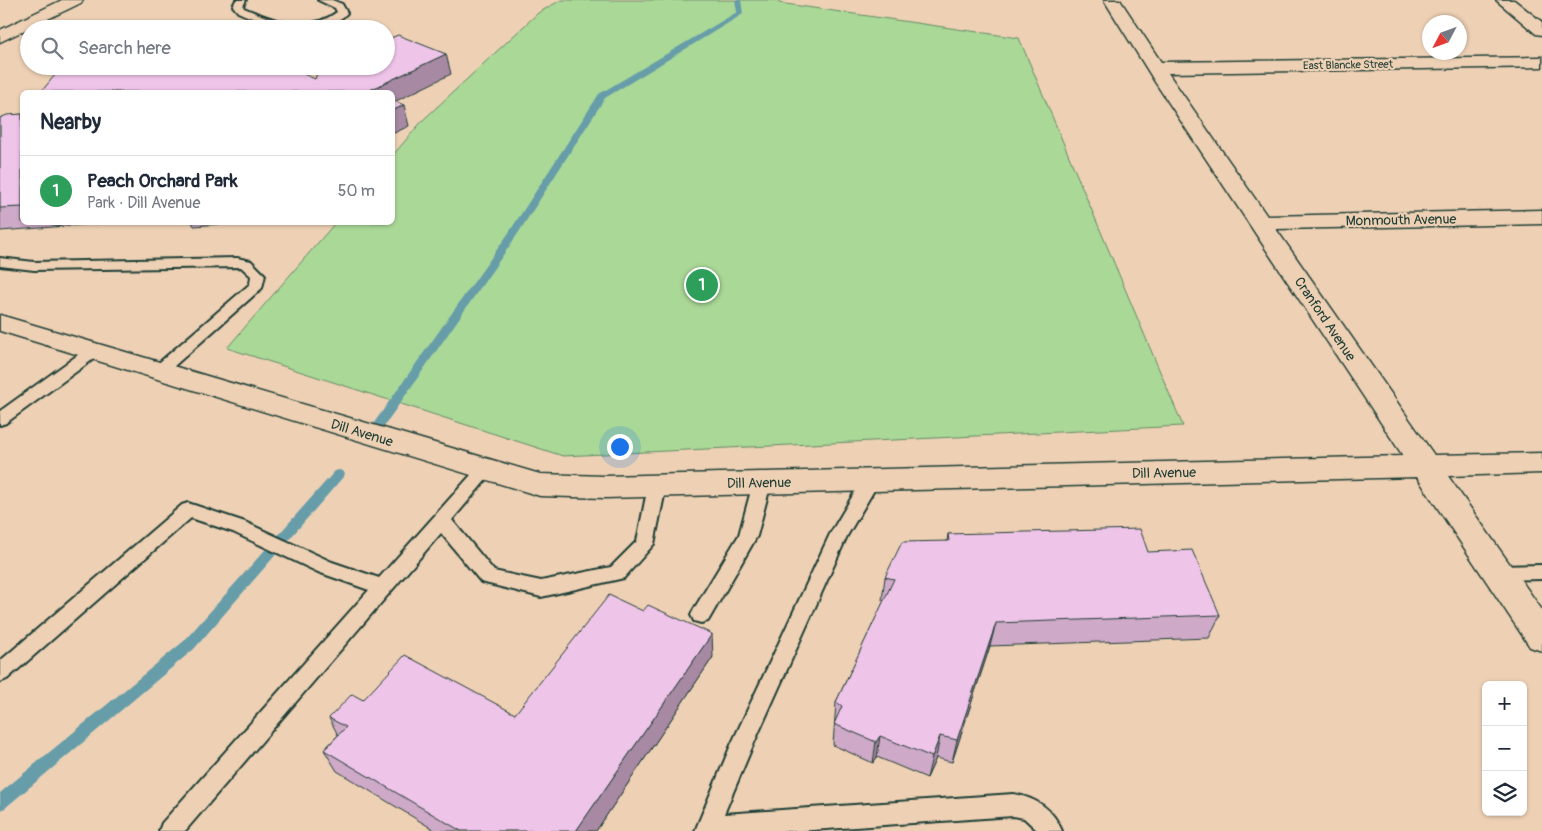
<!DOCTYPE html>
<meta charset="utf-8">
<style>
:root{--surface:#fff;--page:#f2f2f3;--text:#1f2937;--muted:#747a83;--line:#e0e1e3;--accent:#db2777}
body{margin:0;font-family:Pangolin,sans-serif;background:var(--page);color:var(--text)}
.controls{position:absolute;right:15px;bottom:15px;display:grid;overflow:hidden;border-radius:8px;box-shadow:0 1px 4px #0004}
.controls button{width:45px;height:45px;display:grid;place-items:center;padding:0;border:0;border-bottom:1px solid var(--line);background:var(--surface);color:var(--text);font:25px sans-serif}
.compass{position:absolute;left:1422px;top:15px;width:45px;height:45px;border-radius:50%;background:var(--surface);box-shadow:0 1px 4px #0004;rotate:229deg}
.you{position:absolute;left:619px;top:446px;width:18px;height:18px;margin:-12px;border:4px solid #fff;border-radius:50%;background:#1a73e8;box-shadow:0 0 0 8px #1a73e833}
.badge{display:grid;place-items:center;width:32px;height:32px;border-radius:50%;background:var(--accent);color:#fff;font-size:16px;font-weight:700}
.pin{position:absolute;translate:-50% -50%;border:2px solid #fff;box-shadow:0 1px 5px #0006}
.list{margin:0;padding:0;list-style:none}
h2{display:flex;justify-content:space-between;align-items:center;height:65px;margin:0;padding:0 20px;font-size:21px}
h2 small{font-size:16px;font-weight:400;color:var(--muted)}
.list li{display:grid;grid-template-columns:32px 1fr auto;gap:15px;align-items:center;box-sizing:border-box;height:70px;padding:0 20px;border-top:1px solid var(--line)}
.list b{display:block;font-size:19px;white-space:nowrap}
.list p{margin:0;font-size:16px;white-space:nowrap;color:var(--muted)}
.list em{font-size:16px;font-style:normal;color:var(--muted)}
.icon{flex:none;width:28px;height:28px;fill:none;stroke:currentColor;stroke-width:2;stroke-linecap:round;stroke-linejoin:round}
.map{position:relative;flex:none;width:1542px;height:831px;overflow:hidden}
.search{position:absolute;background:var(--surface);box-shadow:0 1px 4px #0004;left:20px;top:20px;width:375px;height:55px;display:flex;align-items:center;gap:12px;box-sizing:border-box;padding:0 18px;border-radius:28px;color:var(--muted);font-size:19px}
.panel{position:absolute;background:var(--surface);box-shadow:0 1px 4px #0004;left:20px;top:90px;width:375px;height:135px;border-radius:8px}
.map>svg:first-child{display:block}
.green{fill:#aad897;stroke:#648a66}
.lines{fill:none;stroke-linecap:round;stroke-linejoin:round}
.stream{fill:#669da9;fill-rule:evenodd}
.lane-casing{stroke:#1f3d34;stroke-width:4}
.street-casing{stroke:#1f3d34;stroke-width:3}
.lane{fill:#eed1b5;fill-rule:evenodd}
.street{fill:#eed1b5;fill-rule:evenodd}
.wall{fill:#cea9c8;stroke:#1f3d34}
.shaded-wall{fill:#a789a3;stroke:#1f3d34}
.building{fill:#efc4e9;stroke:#1f3d34}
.labels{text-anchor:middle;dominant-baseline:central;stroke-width:4.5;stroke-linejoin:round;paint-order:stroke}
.far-street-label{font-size:11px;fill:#1f3d34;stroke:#eed1b5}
.street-label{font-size:14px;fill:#1f3d34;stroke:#eed1b5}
</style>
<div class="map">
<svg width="1542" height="831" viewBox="0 0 1542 831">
<rect width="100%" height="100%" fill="#eed1b5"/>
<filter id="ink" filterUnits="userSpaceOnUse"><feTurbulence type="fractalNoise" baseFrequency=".02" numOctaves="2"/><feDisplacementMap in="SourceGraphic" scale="10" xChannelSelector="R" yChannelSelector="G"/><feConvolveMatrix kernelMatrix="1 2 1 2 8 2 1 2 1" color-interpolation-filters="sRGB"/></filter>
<g filter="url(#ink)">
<!-- green -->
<path class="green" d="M561 0H778L779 3 1019 38 1183 426 563 456 227 348 335 223 392 222 393 155 423 120 538 13Z"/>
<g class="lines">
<!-- stream -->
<path class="stream" d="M735 0H741L743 14 605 98 517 235 384 426H376L374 423 376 420 508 234 599 94 737 12Z
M339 470 343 471 345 474 343 477 194 649 5 808 0 810V793L184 641 335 471Z"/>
<!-- lane casing -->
<g class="lane-casing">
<path id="lane" d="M236 0H246L243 6 244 8C275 21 307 34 337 12L335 8 318 0H332L342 4 347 13C342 19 335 22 327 24 295 35 267 25 238 12L233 6Z
M0 258 34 262 237 258 251 261 265 275 262 288 164 375 159 376 154 375 151 371 154 367 250 284 251 276 241 267 34 270 0 266Z
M94 346 99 347 102 351 99 355 6 423 0 425V411L89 347Z
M485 464 491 466 494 470 491 474 452 520 494 571 541 581 611 567 637 541 648 486 651 481 657 480 663 481 666 486 654 544 624 578 541 597 481 582 441 533 185 831H159L162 823 369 590 318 572 233 532 191 518 7 679 0 682V661L182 505 188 503 245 522 332 562 379 578 479 466Z
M871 474 877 475 880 480 847 536 750 752 724 814 1013 794C1037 798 1053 809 1062 831H1038L1024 818 1013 816 798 831H695L731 745 830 534 865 475Z
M762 477 768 478 771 483 757 536 708 621 701 623 694 621 691 615 694 609 739 535 753 483 756 478Z
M1542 565V579L1499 580 1492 578 1490 573 1492 568 1499 566Z"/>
</g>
<!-- street casing -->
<g class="street-casing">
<path id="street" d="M62 0H83L81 3 0 42V30Z
M1104 0H1120L1161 62 1542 57V67L1168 73 1267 216 1542 210V224L1276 229 1434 455 1542 453V473L1448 476 1542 610V651L1530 647 1417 477 605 498 540 496 0 331V315L540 474 605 476 1403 456 1155 82Z
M1496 0H1514L1542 22V35L1536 34Z"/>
</g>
<!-- lane -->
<use href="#lane" class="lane"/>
<!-- street -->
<use href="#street" class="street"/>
</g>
<!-- wall -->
<path class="wall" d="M22 114V222H119L0 231V118Z
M192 222H243L194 226Z
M948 534 1148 552 1220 615 1209 638 990 646 952 762 936 758 927 778 877 757 873 763 833 745 836 702 884 601 882 600 885 577 947 541Z
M713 657 596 831H436L337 771 324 750 338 735 329 718 363 700 515 714Z"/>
<!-- shaded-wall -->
<path class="shaded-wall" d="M446 54 451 74 392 103V92H370V90Z
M404 105 409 126 392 134V111Z
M996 623 990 646 952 762 957 740Z
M712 634 713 657 596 831H576Z
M880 736 877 757 873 763 876 742Z
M940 736 936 758 927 778 932 757Z"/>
<!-- building -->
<path class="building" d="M189 23 202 29H174Z
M398 35 446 54 370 90 375 92H41L55 75 76 66H286L315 79 320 66H386V40Z
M392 100 404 105 392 111Z
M22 114V207L0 208V118L7 115Z
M1140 529 1148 552 1192 550 1220 615 996 623 957 740 940 736 932 757 880 736 876 742 834 724 842 706 836 702 894 579 885 577 902 542 949 541 948 534Z
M609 595 643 611 648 605 712 634 576 831H461L324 750 346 727 329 718 352 694 363 700 405 655 515 714Z"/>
</g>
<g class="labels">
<!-- far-street labels -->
<g class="far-street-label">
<text transform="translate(1348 65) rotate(-1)">East Blancke Street</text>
</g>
<!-- street labels -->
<g class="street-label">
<text transform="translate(1401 220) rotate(-1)">Monmouth Avenue</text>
<text transform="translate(1325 319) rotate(56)">Cranford Avenue</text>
<text transform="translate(362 433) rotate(17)">Dill Avenue</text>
<text transform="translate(1164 473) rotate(-1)">Dill Avenue</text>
<text transform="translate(759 483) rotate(-1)">Dill Avenue</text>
</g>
</g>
</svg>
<div class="controls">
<button>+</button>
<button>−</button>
<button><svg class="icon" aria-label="layers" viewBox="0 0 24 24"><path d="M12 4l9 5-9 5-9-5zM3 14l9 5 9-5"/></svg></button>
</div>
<svg class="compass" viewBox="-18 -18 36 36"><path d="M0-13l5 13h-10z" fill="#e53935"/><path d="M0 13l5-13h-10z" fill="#747a83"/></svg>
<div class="you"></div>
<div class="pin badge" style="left:702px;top:285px;background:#2e9e5b">1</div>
<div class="search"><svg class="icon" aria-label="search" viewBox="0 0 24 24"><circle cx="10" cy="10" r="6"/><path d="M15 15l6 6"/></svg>Search here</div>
<section class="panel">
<h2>Nearby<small></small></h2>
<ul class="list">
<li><span class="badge" style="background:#2e9e5b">1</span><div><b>Peach Orchard Park</b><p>Park · Dill Avenue</p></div><em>50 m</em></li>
</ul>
</section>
</div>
